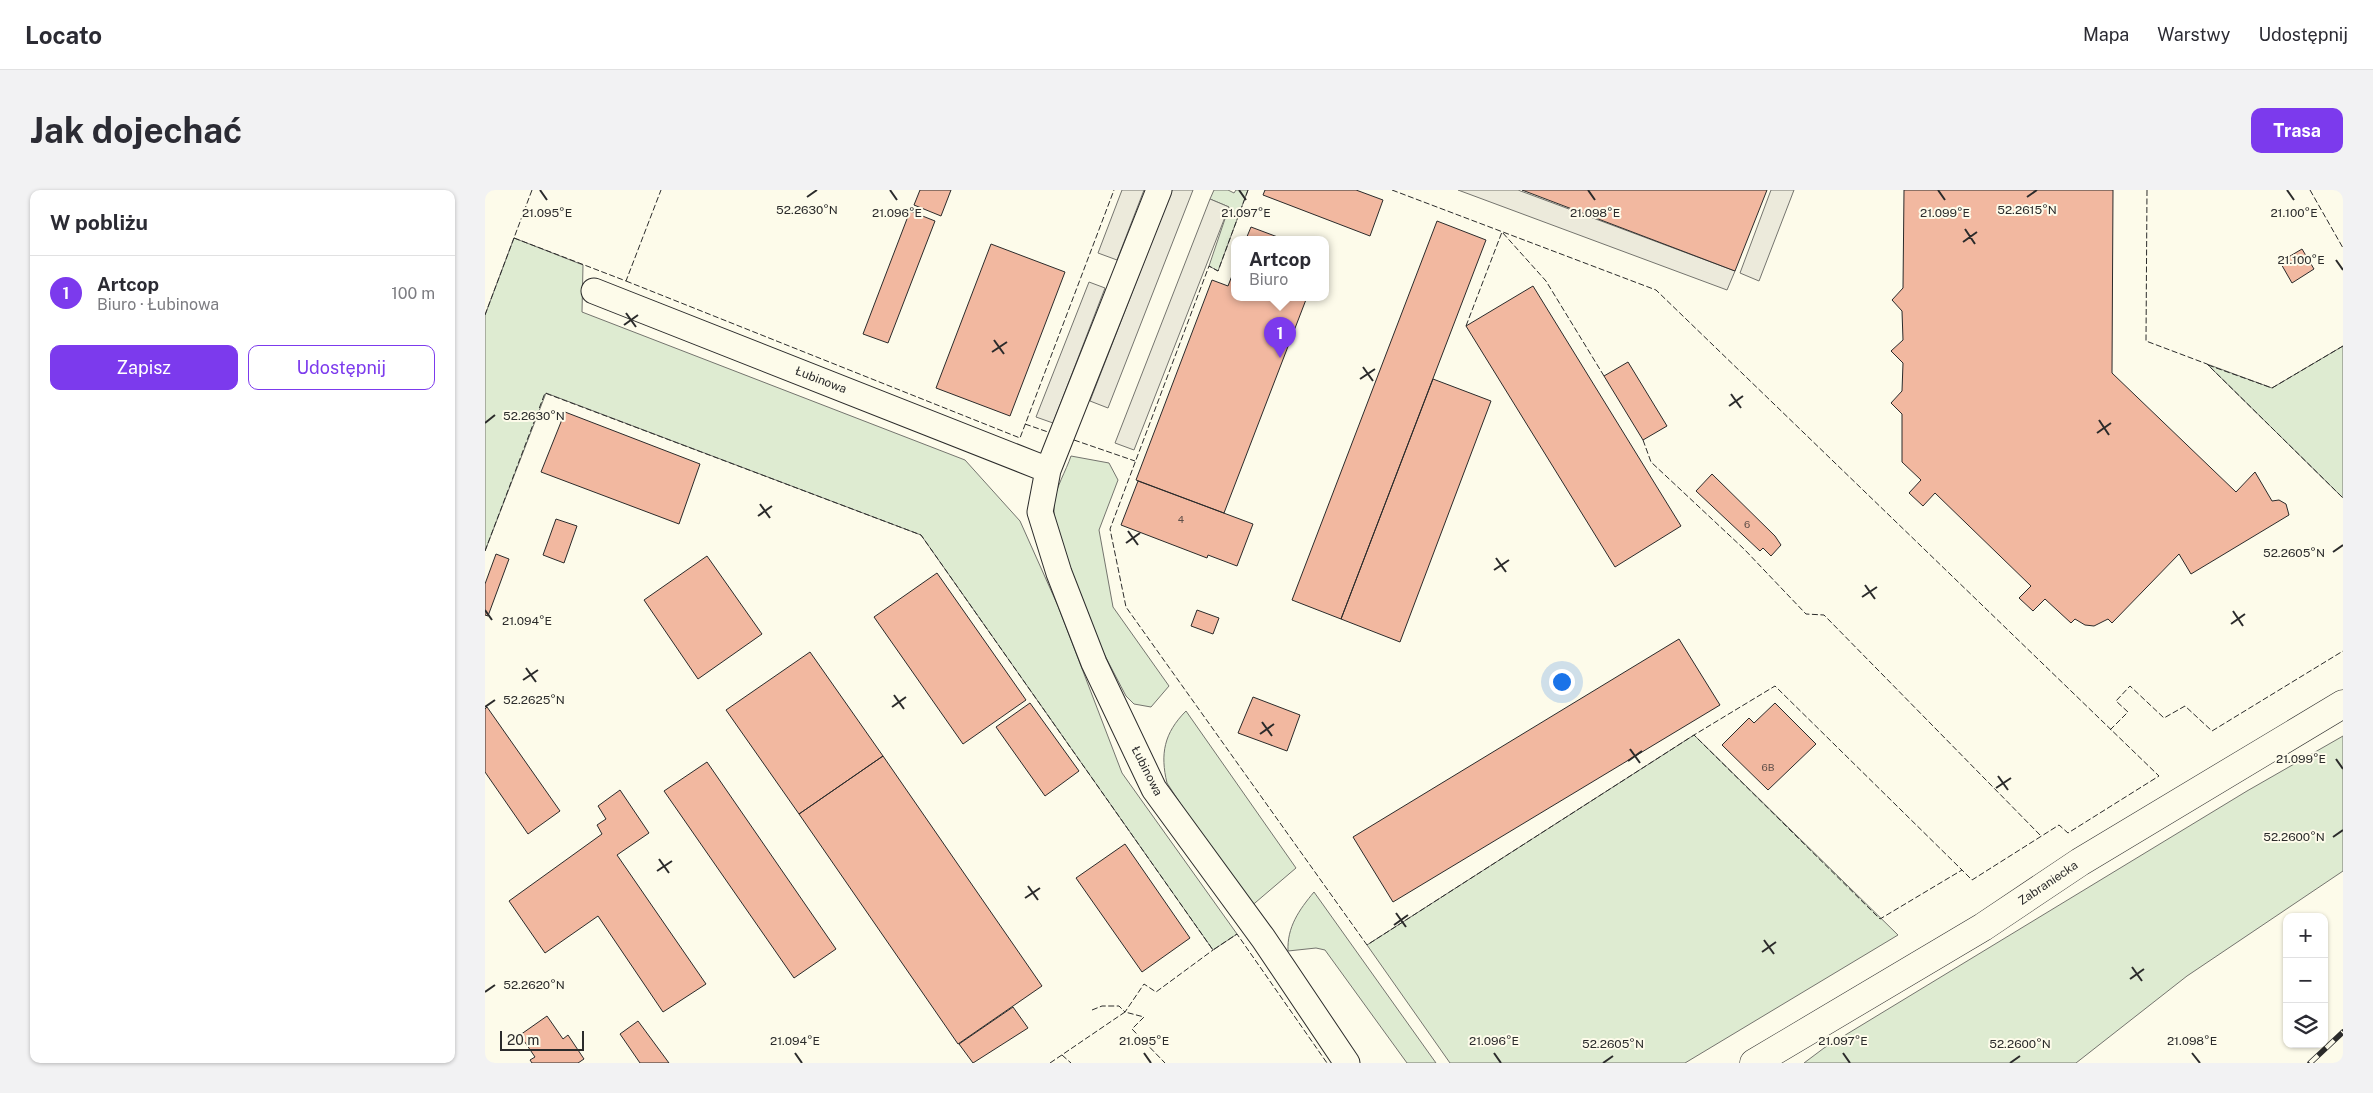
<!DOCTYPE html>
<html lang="pl">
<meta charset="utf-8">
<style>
:root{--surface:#fff;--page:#f2f2f3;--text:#2b2b33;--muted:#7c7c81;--line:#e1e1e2;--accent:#7c3aed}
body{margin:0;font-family:"Public Sans",sans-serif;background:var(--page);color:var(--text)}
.controls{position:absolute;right:15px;bottom:15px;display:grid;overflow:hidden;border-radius:10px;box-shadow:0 1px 4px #0004}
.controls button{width:45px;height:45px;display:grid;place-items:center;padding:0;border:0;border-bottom:1px solid var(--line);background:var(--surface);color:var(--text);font:25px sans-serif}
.scale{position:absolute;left:15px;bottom:12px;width:84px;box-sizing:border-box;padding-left:5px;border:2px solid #2b2b2b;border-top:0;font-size:14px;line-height:18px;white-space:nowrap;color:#2b2b2b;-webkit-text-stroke:4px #fdfbea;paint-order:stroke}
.you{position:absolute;left:1076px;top:491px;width:18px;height:18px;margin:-12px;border:4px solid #fff;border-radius:50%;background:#1a73e8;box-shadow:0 0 0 8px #1a73e833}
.badge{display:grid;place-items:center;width:32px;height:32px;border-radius:50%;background:var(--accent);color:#fff;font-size:16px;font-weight:700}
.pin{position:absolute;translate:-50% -41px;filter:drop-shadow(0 1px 2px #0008)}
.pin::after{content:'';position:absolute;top:26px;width:18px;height:15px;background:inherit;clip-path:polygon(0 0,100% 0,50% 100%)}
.popup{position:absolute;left:746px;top:46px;width:98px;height:65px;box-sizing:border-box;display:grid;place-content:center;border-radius:10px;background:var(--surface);filter:drop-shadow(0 1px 4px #0005);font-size:16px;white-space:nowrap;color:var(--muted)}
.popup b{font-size:19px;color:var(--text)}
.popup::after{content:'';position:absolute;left:50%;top:100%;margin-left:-10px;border:10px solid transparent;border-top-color:var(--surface)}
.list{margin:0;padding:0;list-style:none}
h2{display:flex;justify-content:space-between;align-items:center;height:65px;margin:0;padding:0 20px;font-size:21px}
h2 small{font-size:16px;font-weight:400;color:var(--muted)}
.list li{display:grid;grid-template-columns:32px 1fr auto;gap:15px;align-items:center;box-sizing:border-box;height:75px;padding:0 20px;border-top:1px solid var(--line)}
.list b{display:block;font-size:19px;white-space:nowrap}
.list p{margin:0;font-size:16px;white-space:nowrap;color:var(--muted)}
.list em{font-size:16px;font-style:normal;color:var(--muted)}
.actions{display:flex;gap:10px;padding:15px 20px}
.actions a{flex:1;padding:11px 0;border:1px solid var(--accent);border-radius:10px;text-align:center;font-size:18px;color:var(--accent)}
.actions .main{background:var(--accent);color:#fff}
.icon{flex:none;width:28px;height:28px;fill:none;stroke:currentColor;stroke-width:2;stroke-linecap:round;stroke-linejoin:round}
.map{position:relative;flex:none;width:1858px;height:873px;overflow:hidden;border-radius:10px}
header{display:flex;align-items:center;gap:30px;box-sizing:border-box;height:70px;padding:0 25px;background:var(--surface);border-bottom:1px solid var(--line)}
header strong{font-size:24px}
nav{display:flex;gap:28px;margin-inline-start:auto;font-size:18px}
.intro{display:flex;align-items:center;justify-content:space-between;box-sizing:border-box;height:120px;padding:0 30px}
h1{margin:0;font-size:35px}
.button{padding:12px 22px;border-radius:10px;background:var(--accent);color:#fff;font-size:18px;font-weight:700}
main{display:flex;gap:30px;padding:0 30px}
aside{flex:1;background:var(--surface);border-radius:10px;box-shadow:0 1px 4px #0004}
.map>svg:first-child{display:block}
.green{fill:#deebd1;stroke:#74746e}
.parking{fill:#eceadb;stroke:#74746e}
.building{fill:#f2b8a0;stroke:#2b2b2b}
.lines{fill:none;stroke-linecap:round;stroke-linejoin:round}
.street-casing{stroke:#2b2b2b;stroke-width:27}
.secondary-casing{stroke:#2b2b2b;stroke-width:29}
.street{stroke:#fdfbea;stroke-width:25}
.secondary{stroke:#fdfbea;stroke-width:28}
.rail-casing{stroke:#2b2b2b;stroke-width:5.5}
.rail{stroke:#fdfbea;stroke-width:4;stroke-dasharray:11;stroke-linecap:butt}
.fence{stroke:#2b2b2b;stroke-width:1;stroke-dasharray:6 2.5;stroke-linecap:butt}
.ticks{fill:none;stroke:#2b2b2b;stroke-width:2}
.labels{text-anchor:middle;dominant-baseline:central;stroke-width:4;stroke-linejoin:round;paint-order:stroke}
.number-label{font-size:10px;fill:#5d4e48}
.street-label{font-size:12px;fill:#2b2b2b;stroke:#fdfbea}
.ticks-label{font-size:12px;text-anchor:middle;fill:#2b2b2b;stroke:#fdfbea;stroke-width:4;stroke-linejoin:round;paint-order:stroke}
</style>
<header>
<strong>Locato</strong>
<nav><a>Mapa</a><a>Warstwy</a><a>Udostępnij</a></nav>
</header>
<div class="intro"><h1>Jak dojechać</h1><a class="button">Trasa</a></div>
<main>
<aside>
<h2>W pobliżu<small></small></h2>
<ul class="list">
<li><span class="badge">1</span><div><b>Artcop</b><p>Biuro · Łubinowa</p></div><em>100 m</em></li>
</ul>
<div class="actions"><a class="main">Zapisz</a><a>Udostępnij</a></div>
</aside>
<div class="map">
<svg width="1858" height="873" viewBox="0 0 1858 873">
<rect width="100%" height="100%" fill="#fdfbea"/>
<!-- green -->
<path class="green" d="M729 0H743L749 3 751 0H763L733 81 724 76 744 17 725 9Z
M29 48 98 75 97 122 480 270 535 331 573 416 637 583 752 744 728 760 436 345 61 203 0 361V125Z
M1858 156V308L1722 174 1787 198Z
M586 266 624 273 633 290 614 340 628 417 684 496 666 517 649 514 641 506C616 458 566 367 569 313 570 299 581 281 586 266Z
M701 521 811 678 764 718 682 593C675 564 679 543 701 521Z
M1209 545 1413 745 1200 873H965L882 755Z
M1858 546V681L1702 786 1591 873H1319L1339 858 1762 601Z
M829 702 951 873H922L840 760 831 758 803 761C802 737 814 720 829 702Z"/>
<!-- parking -->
<path class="parking" d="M637 0H659L632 70 613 63Z
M687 0H708L623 218 605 211Z
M973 0H1033L1250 81 1242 100Z
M1286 0H1309L1274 91 1255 83Z
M725 9 744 17 649 260 630 253Z
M604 92 620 98 568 233 551 227Z"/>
<!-- building -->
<path class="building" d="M435 0H466L456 26 429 15Z
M780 0H871L898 10 885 46 778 5Z
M1037 0H1282L1250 81Z
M1419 0H1628L1627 183 1751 302 1770 282 1787 311 1794 310 1801 314 1804 325 1706 384 1694 364 1627 433 1623 429 1609 436 1600 435 1590 429 1586 433 1560 409 1548 421 1534 408 1546 396 1450 303 1438 316 1424 303 1436 290 1417 272V224L1406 213 1417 201 1418 173 1406 161 1418 150 1417 121 1407 110 1418 98Z
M425 21 450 31 403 153 378 144Z
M952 31 1001 50 856 429 807 410Z
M766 37 798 49H761Z
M506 54 580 82 525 226 451 198Z
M1817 59 1829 79 1807 93 1795 72Z
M750 78V107H822L739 323 651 290 727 90 743 96Z
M1048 96 1196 336 1130 377 981 136Z
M1143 172 1182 236 1158 250 1119 186Z
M948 189 1006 211 915 452 856 429Z
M80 222 215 274 194 334 56 282Z
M1227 284 1290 346 1296 355 1286 366 1278 358 1275 361 1211 301Z
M653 291 768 334 752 376 723 365 722 368 636 335Z
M71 329 92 336 79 373 58 365Z
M11 364 24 369 3 426 0 425V394Z
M222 366 277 444 213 489 159 410Z
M452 383 541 510 478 554 389 427Z
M712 420 734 428 728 444 706 436Z
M1194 449 1235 515 908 712 868 647Z
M325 462 398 566 314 624 241 520Z
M768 507 815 525 802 561 753 543Z
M545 513 594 581 560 606 511 537Z
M1290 513 1331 554 1283 600 1237 555 1264 528 1269 533Z
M2 517 75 621 43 644 0 582V519Z
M398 566 557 796 473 854 314 624Z
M222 572 351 759 309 788 179 601Z
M135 600 164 643 132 665 221 794 178 822 113 726 60 763 24 711 117 644 112 635 121 629 113 616Z
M640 654 705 748 657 782 591 688Z
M528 817 543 838 488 873 474 854Z
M62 826 78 849 83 845 99 869 93 873H47L45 870 50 867 35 845Z
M153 831 184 873H155L135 844Z"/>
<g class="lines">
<!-- street casing -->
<g class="street-casing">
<path id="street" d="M674 0 563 280 555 322 574 383 609 473 669 599 778 748 862 873
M109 101 563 280"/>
</g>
<!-- secondary casing -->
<g class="secondary-casing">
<path id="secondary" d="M1269 873 1498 737 1595 672 1858 514"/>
</g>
<!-- street -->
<use href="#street" class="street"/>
<!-- secondary -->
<use href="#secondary" class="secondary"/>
<!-- rail casing -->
<g class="rail-casing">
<path id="rail" d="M1825 873 1858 842"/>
</g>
<!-- rail -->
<use href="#rail" class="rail"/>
<!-- fence -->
<path class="fence" d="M763 0 733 81 724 76 625 339 641 417 882 755 1209 545 1290 496 1477 680
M907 0 1171 100 1674 586 1583 643 1574 635 1487 690 1477 680 1395 729 1209 545
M1662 0 1661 151 1722 174 1858 308
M1825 0 1858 58
M29 48 141 91 176 0
M141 91 535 248 629 0
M0 125 47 0
M981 136 1017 42 1061 91 1119 186
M1723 175 1787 198 1858 156
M540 234 563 242
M589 250 650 271
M1158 250 1166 272 1259 359 1321 424 1339 425 1556 646
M0 361 60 203 436 345 728 760 752 744 842 873
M1625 540 1643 522 1631 511 1645 496 1679 528 1700 516 1727 541 1858 461
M607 820 617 816H634L640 822 659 794 671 802 728 760
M577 865 586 873
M565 873 640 822 659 827 647 839 680 873"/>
</g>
<!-- ticks -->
<path class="ticks" d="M55 0 62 10M405 0 412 10M754 0 761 10M1103 0 1110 10M1453 0 1460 10M1802 0 1809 10M322 7 332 0M1542 7 1552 0M1480 39 1490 54M1478 52 1492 42M1851 70 1858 80M141 123 151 137M139 135 153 125M509 150 519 164M507 162 522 152M878 177 888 191M875 189 890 179M1246 204 1256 218M1244 216 1258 206M1614 230 1624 245M0 233 10 225M1612 243 1626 233M275 314 285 328M273 326 287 316M643 341 653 355M641 353 655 343M1848 362 1858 355M1011 368 1021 382M1009 380 1024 370M1380 395 1390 409M1377 407 1392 397M0 420 7 430M1748 421 1758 436M1746 434 1760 424M41 478 51 492M38 490 53 480M409 505 419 519M0 517 10 510M407 517 421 507M777 532 787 546M775 544 789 534M1145 559 1155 573M1851 569 1858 579M1143 571 1157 561M1513 586 1523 600M1511 598 1526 588M1848 647 1858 640M174 669 184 683M172 681 187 671M543 696 553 710M540 708 555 698M911 723 921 737M909 735 923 725M1279 750 1289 764M1277 762 1291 752M1647 777 1657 791M1645 789 1659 779M0 802 10 795M310 863 317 873M659 863 666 873M1009 863 1016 873M1358 863 1365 873M1707 863 1715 873M1118 873 1128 866M1525 873 1535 866"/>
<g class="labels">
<!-- number labels -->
<g class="number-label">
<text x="696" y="329">4</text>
<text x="1262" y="334">6</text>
<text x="1283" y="577">6B</text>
</g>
<!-- street labels -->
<g class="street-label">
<text transform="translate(336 190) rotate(21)">Łubinowa</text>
<text transform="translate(662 581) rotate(63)">Łubinowa</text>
<text transform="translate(1563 693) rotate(-34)">Zabraniecka</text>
</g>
</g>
<g class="ticks-label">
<text x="322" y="24">52.2630°N</text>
<text x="1542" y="24">52.2615°N</text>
<text x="1809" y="27">21.100°E</text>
<text x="1460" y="27">21.099°E</text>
<text x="62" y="27">21.095°E</text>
<text x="412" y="27">21.096°E</text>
<text x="761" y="27">21.097°E</text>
<text x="1110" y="27">21.098°E</text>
<text x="1816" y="74">21.100°E</text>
<text x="49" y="230">52.2630°N</text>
<text x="1809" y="367">52.2605°N</text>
<text x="42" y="435">21.094°E</text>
<text x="49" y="514">52.2625°N</text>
<text x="1816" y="573">21.099°E</text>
<text x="1809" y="651">52.2600°N</text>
<text x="49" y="799">52.2620°N</text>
<text x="310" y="855">21.094°E</text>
<text x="659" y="855">21.095°E</text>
<text x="1009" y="855">21.096°E</text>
<text x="1358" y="855">21.097°E</text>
<text x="1707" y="855">21.098°E</text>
<text x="1128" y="858">52.2605°N</text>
<text x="1535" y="858">52.2600°N</text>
</g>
</svg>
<div class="controls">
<button>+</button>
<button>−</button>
<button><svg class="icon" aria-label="layers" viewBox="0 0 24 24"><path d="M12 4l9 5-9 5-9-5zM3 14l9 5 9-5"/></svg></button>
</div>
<div class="scale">20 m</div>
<div class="you"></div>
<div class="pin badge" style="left:795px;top:168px">1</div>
<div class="popup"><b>Artcop</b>Biuro</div>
</div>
</main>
